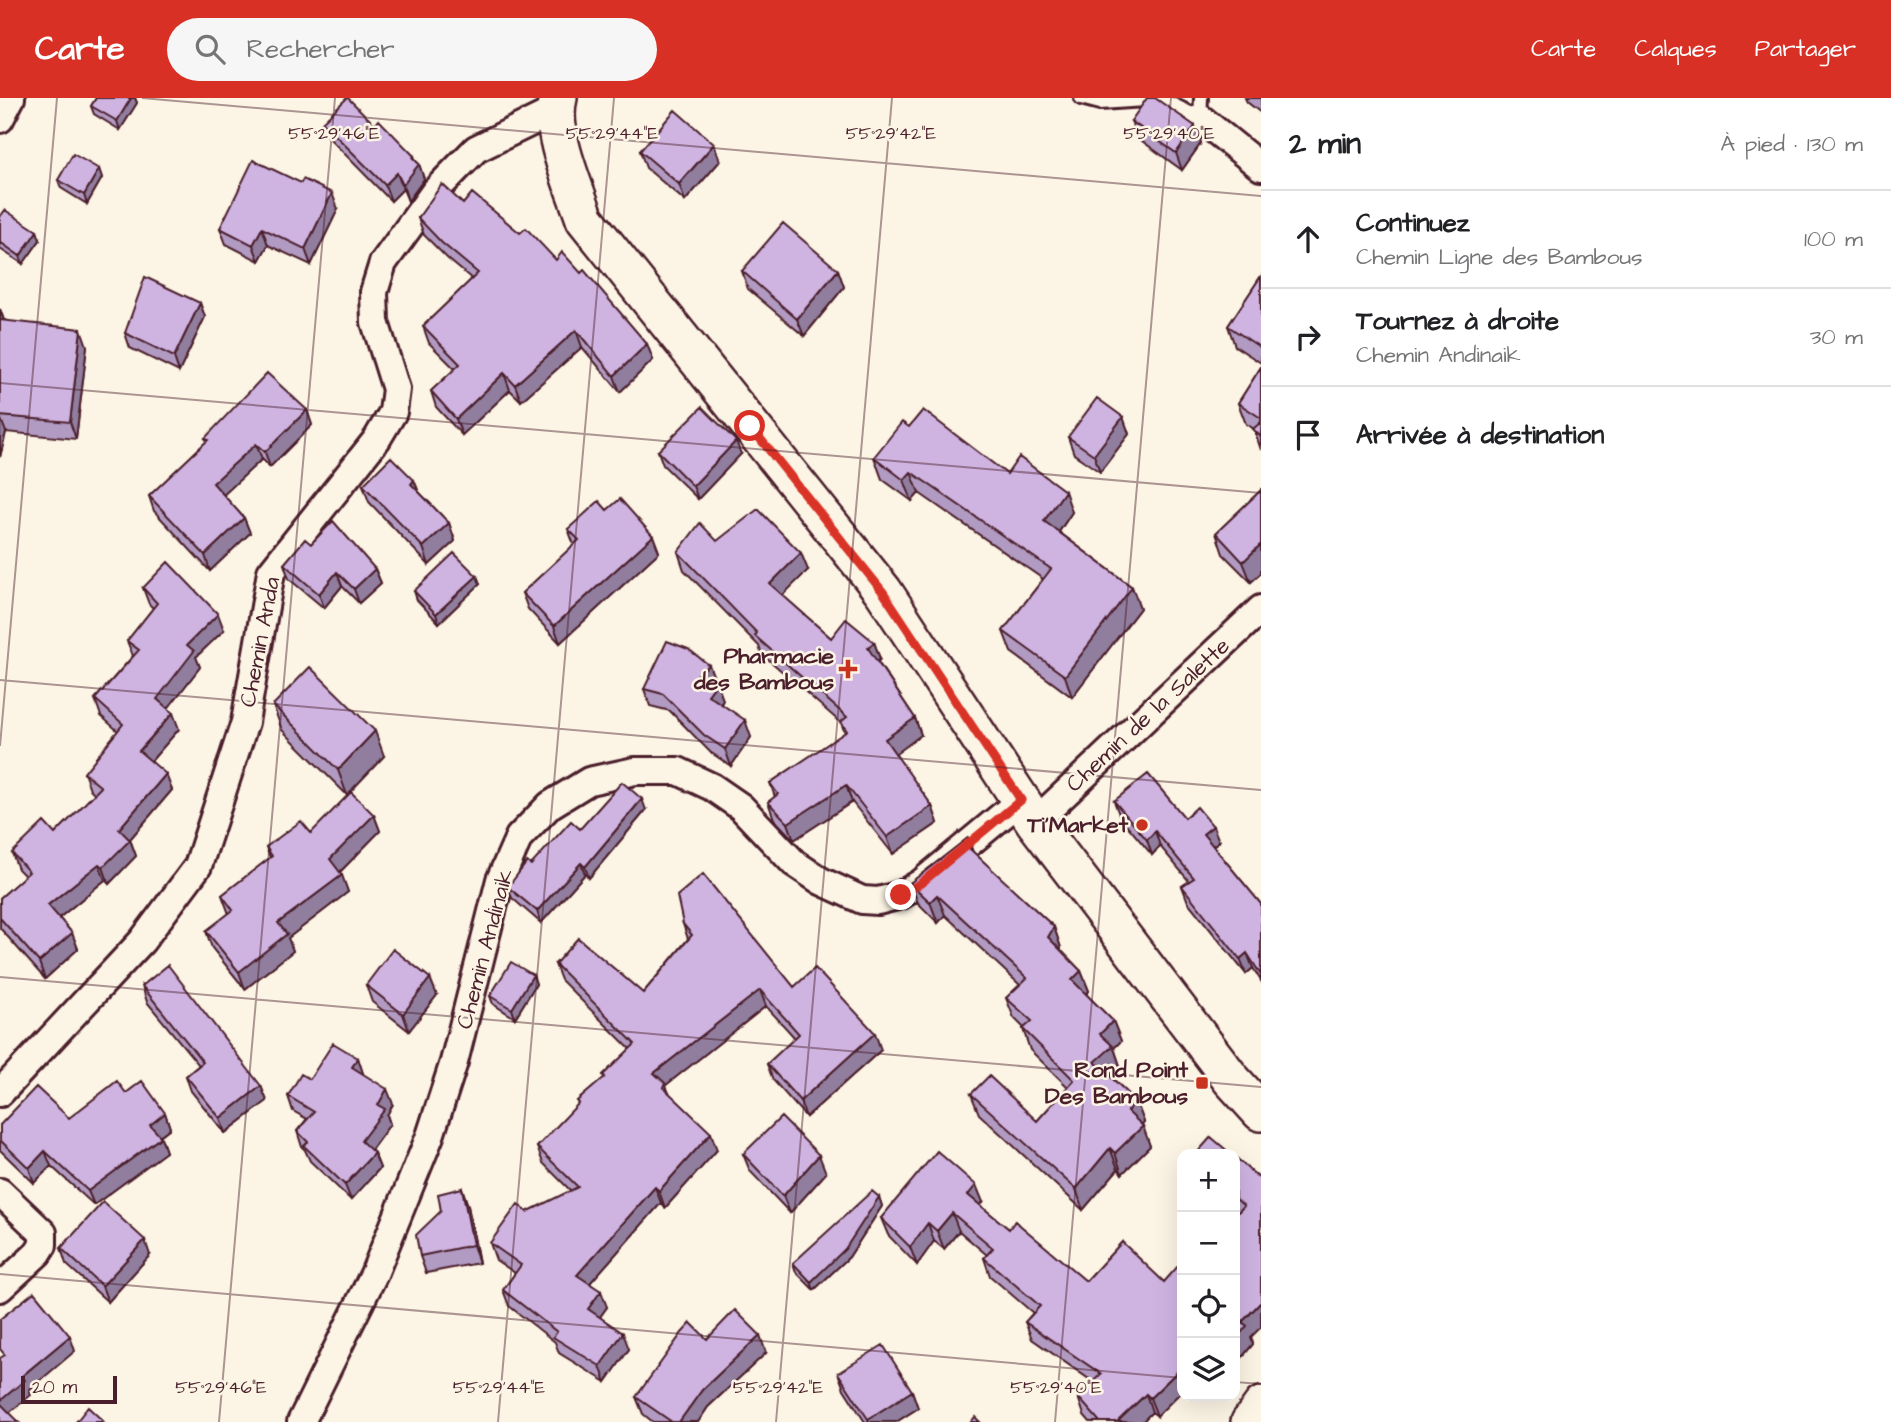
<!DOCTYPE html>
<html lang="fr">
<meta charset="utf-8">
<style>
:root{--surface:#fff;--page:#f6f6f6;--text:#202124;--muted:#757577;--line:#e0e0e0;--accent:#d93025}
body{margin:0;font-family:"Architects Daughter",sans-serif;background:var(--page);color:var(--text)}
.controls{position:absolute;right:21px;bottom:21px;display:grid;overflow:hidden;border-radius:14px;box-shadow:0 7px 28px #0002}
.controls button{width:63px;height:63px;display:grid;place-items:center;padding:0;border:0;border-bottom:2px solid var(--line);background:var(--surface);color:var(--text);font:35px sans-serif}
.scale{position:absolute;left:21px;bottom:18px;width:96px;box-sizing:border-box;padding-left:7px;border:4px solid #4a1f2b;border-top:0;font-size:19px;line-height:24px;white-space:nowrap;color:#4a1f2b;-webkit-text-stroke:5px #fcf5e5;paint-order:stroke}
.stop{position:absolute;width:21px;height:21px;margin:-16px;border:5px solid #d93025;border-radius:50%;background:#fff}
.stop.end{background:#d93025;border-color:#fff;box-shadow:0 2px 7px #0008}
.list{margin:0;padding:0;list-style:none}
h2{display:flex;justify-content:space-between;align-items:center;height:91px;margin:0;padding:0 28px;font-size:30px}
h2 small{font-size:23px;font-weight:400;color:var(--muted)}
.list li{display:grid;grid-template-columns:46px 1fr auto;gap:21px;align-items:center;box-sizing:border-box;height:98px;padding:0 28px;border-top:2px solid var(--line)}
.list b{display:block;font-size:26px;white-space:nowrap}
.list p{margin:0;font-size:23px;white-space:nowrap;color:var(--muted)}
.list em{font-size:23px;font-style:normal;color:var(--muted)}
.icon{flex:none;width:38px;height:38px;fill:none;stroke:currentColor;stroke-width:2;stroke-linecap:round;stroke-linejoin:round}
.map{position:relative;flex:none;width:1261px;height:1324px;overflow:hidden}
header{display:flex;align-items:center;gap:42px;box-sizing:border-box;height:98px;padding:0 35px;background:var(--accent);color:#fff}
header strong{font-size:33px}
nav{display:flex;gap:38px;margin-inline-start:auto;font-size:24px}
.search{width:490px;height:63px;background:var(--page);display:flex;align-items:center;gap:18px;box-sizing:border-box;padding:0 24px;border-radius:38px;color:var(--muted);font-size:26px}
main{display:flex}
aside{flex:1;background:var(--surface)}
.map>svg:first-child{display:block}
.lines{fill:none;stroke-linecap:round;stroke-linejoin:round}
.service-casing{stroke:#4a1f2b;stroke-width:18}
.minor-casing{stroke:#4a1f2b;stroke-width:32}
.tertiary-casing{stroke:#4a1f2b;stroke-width:38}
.secondary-casing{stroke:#4a1f2b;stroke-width:42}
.service{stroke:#fcf5e5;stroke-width:12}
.minor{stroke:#fcf5e5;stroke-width:26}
.tertiary{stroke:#fcf5e5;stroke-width:33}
.secondary{stroke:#fcf5e5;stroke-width:37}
.wall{fill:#b29bc2;stroke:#4a1f2b;stroke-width:2}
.shaded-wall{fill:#917e9e;stroke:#4a1f2b;stroke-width:2}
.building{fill:#cfb4e2;stroke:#4a1f2b;stroke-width:2}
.route{stroke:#d93025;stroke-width:9}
.ticks{fill:none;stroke:#4a1f2b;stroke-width:2;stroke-opacity:0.45}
.poi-dot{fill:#c8321e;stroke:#fcf5e5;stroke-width:2.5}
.labels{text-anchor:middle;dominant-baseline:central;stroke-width:5;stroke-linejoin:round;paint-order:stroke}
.street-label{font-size:23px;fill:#4a1f2b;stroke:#fcf5e5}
.poi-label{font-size:23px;font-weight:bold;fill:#4a1f2b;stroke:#fcf5e5;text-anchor:end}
.ticks-label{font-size:18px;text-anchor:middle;fill:#4a1f2b;stroke:#fcf5e5;stroke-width:5;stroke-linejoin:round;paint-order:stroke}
</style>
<header>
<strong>Carte</strong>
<div class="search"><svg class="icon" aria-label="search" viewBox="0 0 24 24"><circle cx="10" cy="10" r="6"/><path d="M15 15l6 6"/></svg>Rechercher</div>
<nav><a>Carte</a><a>Calques</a><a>Partager</a></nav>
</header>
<main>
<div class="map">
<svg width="1261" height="1324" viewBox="0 0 1261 1324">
<rect width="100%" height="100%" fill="#fcf5e5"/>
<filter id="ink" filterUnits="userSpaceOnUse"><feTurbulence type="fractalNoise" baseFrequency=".0143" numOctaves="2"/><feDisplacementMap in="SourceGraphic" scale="14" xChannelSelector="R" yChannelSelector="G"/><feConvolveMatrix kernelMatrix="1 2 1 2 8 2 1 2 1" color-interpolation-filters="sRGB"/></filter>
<g filter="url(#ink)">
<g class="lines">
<!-- service casing -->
<g class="service-casing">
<path id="service" d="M1081 0 1100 5 1161 1 1200 20 1201 0"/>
</g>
<!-- minor casing -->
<g class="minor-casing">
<path id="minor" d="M1200 20 1261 69
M0 21 11 0
M1035 724 1261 511
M0 995 142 843 198 768 245 624 271 474 377 341 393 314 396 291 375 224 374 194 383 165 435 93 476 51 554 13
M0 1094 43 1135V1147L38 1155 0 1190
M301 1324 374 1176 430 1038 454 964 500 782 519 739 550 707 589 683 635 673H678L712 689 741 709 794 765 821 783 862 802 878 803 901 797 921 785 1021 702"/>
</g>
<!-- tertiary casing -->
<g class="tertiary-casing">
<path id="tertiary" d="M1248 1324 1261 1306"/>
</g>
<!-- secondary casing -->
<g class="secondary-casing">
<path id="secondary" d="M558 0C549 34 574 88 585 121L883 493 1035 724 1231 981 1261 1014"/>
</g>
<!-- service -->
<use href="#service" class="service"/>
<!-- minor -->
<use href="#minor" class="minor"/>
<!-- tertiary -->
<use href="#tertiary" class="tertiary"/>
<!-- secondary -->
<use href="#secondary" class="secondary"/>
</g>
<!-- wall -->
<path class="wall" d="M96 0H135L137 5 120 32 94 16 91 8Z
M1245 0H1261V15L1247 4Z
M1131 23 1195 28 1201 45 1182 72 1138 40Z
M322 24 375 27 419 66 424 81 408 103 403 91 391 103 328 39Z
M640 53 720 63 685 103 646 70Z
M99 71 102 80 87 106 61 90 58 82Z
M463 106 520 135 556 162 647 246 653 262 620 294 582 249 521 303 510 292 462 337 436 309 431 293 455 271 429 245 423 228 472 181 448 161 424 137 418 120Z
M338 111 311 167 268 147 259 163 226 146 220 130Z
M0 119 37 133 40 142 23 166 0 151Z
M838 172 844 189 804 238 748 191 742 173Z
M1261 178V265L1235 248 1228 228Z
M200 205 205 219 179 274 130 250 125 235Z
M0 211 4 222 87 248 76 341 6 334 0 359Z
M1261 269V352L1254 331 1246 326 1238 305Z
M307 312 312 327 270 369 262 361 223 397 244 420 250 435 210 473 154 413 149 398 207 343 205 340Z
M1123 319 1129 336 1100 374 1074 356 1068 339Z
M909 329 1007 376 1072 414 1059 434 1132 489 1140 510 1072 599 1011 554 1003 533 1043 481 919 395 912 403 882 381 874 359Z
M658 353 741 356 698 401 663 367Z
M363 387 419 394 449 425 455 443 429 467 369 404Z
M1261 392V475L1251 484 1223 456 1216 435Z
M607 412 653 438 659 454 560 545 528 511 522 495 574 447 568 431Z
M717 443 808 472 782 497 831 540 874 544 880 561 878 564 915 620 921 637 895 656 932 708 938 725 893 756 852 704 794 742 774 721 768 704 775 699 770 685 845 635 841 625 761 555 759 548 684 472 678 454Z
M311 446 375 471 381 485 359 505 342 488 324 510 289 481 284 466Z
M477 478 480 486 439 525 417 502 414 493Z
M143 490 224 532 196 559 200 569 168 610 179 631 151 663 172 692 130 741 136 758 109 786 105 782 59 820 72 835 78 851 45 881 0 830V800L25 778 18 771 12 755 55 736 95 696 90 691 84 675 118 633 101 618 95 601 133 558 127 543 153 510 149 506Z
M716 584 723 602 721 606 751 639 731 668 710 654 670 613 650 608 644 591Z
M273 607 384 658 347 697 282 632Z
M1114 703 1185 720 1219 743 1213 748 1261 806V883L1253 870 1246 876 1188 804 1182 788 1189 783 1160 748 1152 757 1120 719Z
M646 712 589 780 585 776 541 825 512 800 508 789 531 767 580 731Z
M374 717 380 733 340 774 348 794 288 840 293 853 245 891 212 850 206 833 229 816 222 797 270 760 266 749Z
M968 740 973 754 1054 829 1061 850 1060 851 1081 873 1089 893 1086 896 1113 923 1121 943 1114 950 1120 968 1110 978 1136 1003 1144 1024 1141 1027 1150 1048 1122 1076 1118 1071 1083 1112 979 1016 971 996 1037 1023 1068 989 1030 952 1023 931 1024 930 1014 920 1006 900 1020 887 945 817 938 825 918 805 910 785Z
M683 826 794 889 881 952 806 1019 773 982 767 966 795 940 766 908 666 987 668 994 717 1052 665 1110 661 1105 590 1185 607 1209 600 1219 629 1251 606 1284 559 1255 555 1244 509 1208 503 1192 515 1175 496 1162 490 1145 527 1114 571 1093 543 1065 537 1049 578 1007 577 1003 604 980 603 977 630 951 561 882 555 866 643 895 688 841Z
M533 877 536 886 515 920 493 906 490 898Z
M366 887 437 897 409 933 372 904Z
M142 888 261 988 267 1003 225 1035 191 993 186 978 199 967 147 904Z
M358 960 363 976 393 1006 387 1017 390 1026 371 1052 374 1055 380 1070 351 1102 310 1063 305 1052 302 1049 297 1033 307 1021 293 1013 288 998 310 981Z
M126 995 165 1015 170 1030 160 1038 166 1054 94 1107 51 1068 34 1085 0 1052V1027L69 1020Z
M743 1056 826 1075 790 1115 750 1073Z
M1235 1059 1261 1082 1251 1239 1253 1246 1235 1268V1117L1238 1114 1235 1112Z
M462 1090 468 1108 479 1165 426 1175 420 1158 441 1113Z
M879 1099 882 1108 849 1159 814 1192 796 1174 793 1165Z
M983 1104 980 1108 1009 1131 1086 1183 1122 1144 1157 1318 1152 1314 1142 1324H1090L1084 1317 1078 1299 1093 1284 1032 1241 1025 1224 1033 1215 990 1178 984 1160 987 1157 959 1133 944 1151 934 1143 917 1167 888 1137 881 1120Z
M61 1150 150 1157 108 1204 66 1166Z
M707 1241 766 1255 708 1309 698 1324H653L643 1316 636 1299Z
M838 1275 912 1293 918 1310 896 1324H865L844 1291Z"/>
<!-- shaded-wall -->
<path class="shaded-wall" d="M131 0H135L137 5 120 32 117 23Z
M1195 28 1201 45 1182 72 1176 55Z
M714 46 720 63 685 103 679 86Z
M414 58 418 67 419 66 424 81 408 103 403 87 413 60Z
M99 71 102 80 87 106 84 97Z
M397 75 403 91 391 103 385 87Z
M332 95 338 111 311 167 305 151Z
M262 130 268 147 259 163 253 147Z
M37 133 40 142 23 166 20 158Z
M838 172 844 189 804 238 797 221Z
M200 205 205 219 179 274 174 259Z
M0 211 4 223 0 236Z
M81 231 87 248 76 341 70 324Z
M576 232 582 249 521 303 515 287Z
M647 246 653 262 620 294 614 278Z
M504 275 510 292 462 337 456 321Z
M307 312 312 327 270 369 265 354Z
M0 319 6 334 0 359Z
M1123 319 1129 336 1100 374 1094 357Z
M736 343 741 356 698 401 693 388Z
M256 346 262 361 219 401 213 385Z
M911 374 919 395 912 403 904 382Z
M414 382 421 399 411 386Z
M1065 393 1072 414 1052 444 1044 423Z
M244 420 250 435 210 473 205 457Z
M449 425 455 443 429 467 423 449Z
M653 438 659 454 560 545 554 528Z
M1261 446V475L1251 484 1243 464Z
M801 455 808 472 776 504 770 486Z
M375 471 381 485 359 505 354 491Z
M337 474 342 488 324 510 319 496Z
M477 478 480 486 439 525 436 516Z
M1132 489 1140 510 1072 599 1065 578Z
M218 516 224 532 196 559 200 569 163 617 157 601 187 547Z
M874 544 880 561 875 567 868 550Z
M709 567 716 584 698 576Z
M717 585 723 602 714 614 708 597Z
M173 615 179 631 145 670 139 653Z
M915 620 921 637 892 659 885 641Z
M745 622 751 639 731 668 725 651Z
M375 633 384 658 347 697 338 672Z
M166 676 172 692 125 747 130 742 136 758 109 786 103 769 119 731Z
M846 687 852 704 794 742 788 725Z
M642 701 646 712 589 780 585 769Z
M932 708 938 725 893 756 887 739Z
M374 717 380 733 336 778 330 761Z
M1213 728 1219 743 1209 751 1203 736Z
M1155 733 1160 748 1152 757 1147 742Z
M581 765 585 776 541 825 537 813Z
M99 766 105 782 54 824 48 807Z
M342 777 348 794 288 840 293 853 245 891 239 874 278 825Z
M937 797 945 817 938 825 930 804Z
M1054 829 1061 850 1056 860 1048 839Z
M72 835 78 851 45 881 39 864Z
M1247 855 1253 870 1246 876 1240 861Z
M1081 873 1089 893 1079 902 1072 882Z
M533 877 536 886 515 920 512 911Z
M430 880 437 897 409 933 403 916Z
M760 892 766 908 666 987 671 1002 654 975Z
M1113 923 1121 943 1114 950 1120 968 1103 985 1095 964 1100 936Z
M875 935 881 952 806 1019 800 1003Z
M358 960 363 975 357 984 352 969Z
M261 988 267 1003 225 1035 220 1020Z
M387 991 393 1006 387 1017 390 1026 366 1059 361 1043 378 1007Z
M1136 1003 1144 1024 1134 1034 1127 1013Z
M165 1015 170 1030 155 1041 150 1027Z
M1143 1028 1150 1048 1122 1076 1115 1055Z
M711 1035 717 1052 665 1110 659 1093Z
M161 1039 166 1054 94 1107 88 1093Z
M1110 1050 1118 1071 1083 1112 1076 1091Z
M45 1053 51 1068 34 1085 29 1070Z
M374 1055 380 1070 351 1102 345 1087Z
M819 1057 826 1075 790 1115 783 1098Z
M976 1087 983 1104 974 1115 968 1097Z
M655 1089 661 1105 583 1193 577 1177Z
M462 1090 468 1108 479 1165 473 1147Z
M879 1099 882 1108 849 1159 814 1192 811 1184Z
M952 1115 959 1133 944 1151 937 1133Z
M928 1125 934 1143 917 1167 910 1149Z
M145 1142 150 1157 108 1204 102 1188Z
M601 1193 607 1209 594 1227 588 1211Z
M1261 1204V1229L1251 1239 1253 1246 1235 1268V1242L1242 1224Z
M623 1235 629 1251 606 1284 600 1268Z
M760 1237 766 1255 708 1309 698 1324H679L702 1292Z
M70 1238 75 1253 29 1292 31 1297 4 1319 0 1306V1303L22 1278Z
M1182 1269V1293L1157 1318 1150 1300Z
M912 1293 918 1310 896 1324H869L868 1321Z
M1146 1296 1152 1314 1142 1324H1117Z"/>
<!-- building -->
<path class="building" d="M96 0H131L117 23 91 8Z
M347 0H348L375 27 374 25 376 26 379 22 414 58 413 60 419 66 403 87 397 75 385 87 322 24Z
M1147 0H1155L1195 28 1176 55 1131 23Z
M675 12 714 46 679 86 640 53Z
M73 56 99 71 84 97 58 82Z
M253 62 301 85 303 81 332 95 305 151 262 130 253 147 220 130Z
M442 86 463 106 472 95 520 135 526 130 556 162 562 154 581 175 584 172 647 246 614 278 576 232 515 287 504 275 456 321 431 293 460 266 423 228 478 175 442 145 418 120Z
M5 112 37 133 20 158 0 144V119Z
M783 125 838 172 797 221 742 173Z
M1261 178V250L1228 228Z
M145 179 200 205 174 259 125 235Z
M0 222 81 231 70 324 0 318Z
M1261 269V320L1238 305Z
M267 275 307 312 265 354 256 346 213 385 244 420 205 457 149 398 208 342 205 340Z
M1097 300 1123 319 1094 357 1068 339Z
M702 309 736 343 693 388 658 353Z
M923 312 1007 376 1019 359 1065 393 1044 423 1132 489 1065 578 1003 533 1051 471 911 374 904 382 874 359 902 324 909 329Z
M1261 324V339L1253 331Z
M391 359 414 382 411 386 449 425 423 449 363 387Z
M1261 392V446L1243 464 1216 435Z
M620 401 653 438 554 528 522 495 579 442 568 431 599 403 607 412Z
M758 411 801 455 770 486 831 540 846 521 874 544 868 550 915 620 885 641 932 708 887 739 846 687 788 725 768 704 778 696 770 685 847 633 841 624 847 619 755 538 757 535 678 454 700 425 717 443Z
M333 423 375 471 354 491 337 474 319 496 284 466 305 441 311 446Z
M454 455 477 478 436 516 414 493Z
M168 464 218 516 187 547 194 553 157 601 173 615 139 653 166 676 119 731 130 742 103 769 99 766 48 807 72 835 39 864 0 820V800L29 774 12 755 44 724 55 736 101 689 84 675 123 626 95 601 139 552 127 543 157 505 143 490Z
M667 543 688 551 709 567 698 576 717 585 708 597 745 622 725 651 704 637 663 596 644 591Z
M310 569 375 633 338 672 273 607Z
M1148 676 1185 720 1197 709 1213 728 1203 736 1261 806V877L1247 855 1240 861 1182 788 1194 780 1155 733 1147 742 1114 703Z
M622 684 642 701 585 769 581 765 537 813 508 789 527 764 531 767 571 723 580 731Z
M351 694 374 717 330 761 342 777 278 825 287 836 239 874 206 833 233 812 222 797 272 758 266 749 301 723 311 735Z
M968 740 970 751 1054 829 1048 839 1081 873 1072 882 1113 923 1100 936 1113 948 1095 964 1136 1003 1127 1013 1143 1028 1115 1055 1110 1050 1076 1091 971 996 989 978 1037 1023 1074 982 1023 931 1032 923 1006 900 1027 880 937 797 930 804 910 785Z
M703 776 794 889 815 870 875 935 800 1003 767 966 799 936 760 892 654 975 665 985 663 989 711 1035 659 1093 655 1089 577 1177 601 1193 588 1211 623 1235 600 1268 553 1239 557 1234 503 1192 521 1167 490 1145 518 1106 527 1114 578 1089 537 1049 579 1005 577 1003 605 979 603 977 635 946 555 866 578 840 643 895 692 837 683 826 677 798Z
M393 851 430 880 403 916 366 887Z
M511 864 533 877 512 911 490 898Z
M168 867 261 988 220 1020 186 978 203 964 142 888Z
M333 945 358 960 352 969 387 991 378 1007 385 1011 361 1043 374 1055 345 1087 304 1048 308 1044 297 1033 314 1014 288 998 301 976 310 981Z
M117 983 126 995 142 983 165 1015 150 1027 161 1039 88 1093 45 1053 29 1070 0 1042V1027L36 989 69 1020Z
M781 1019 819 1057 783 1098 743 1056Z
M1211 1039 1231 1056H1196Z
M937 1053 976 1087 968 1097 1009 1131 1015 1123 1086 1183 1122 1144 1164 1184 1178 1168 1182 1171V1269L1150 1300 1146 1296 1117 1324H1100L1078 1299 1101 1276 1025 1224 1040 1208 984 1160 993 1150 952 1115 937 1133 928 1125 910 1149 881 1120Z
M1235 1059 1261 1082V1204L1242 1224 1247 1228 1235 1242V1117L1244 1108 1235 1100Z
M462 1090 473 1147 420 1158 416 1137 441 1113 438 1096Z
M872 1093 879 1099 845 1151 811 1184 793 1165Z
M103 1104 145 1142 102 1188 61 1150Z
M34 1194 70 1238 22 1278 25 1282 0 1303V1260L5 1257 0 1251V1221Z
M735 1212 760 1237 702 1292 679 1324H672L636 1299 682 1235 691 1225 707 1241Z
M883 1247 912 1293 868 1321 838 1275Z
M0 1305 19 1324H0Z
M88 1309 104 1324H76Z
M975 1319 980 1324H971Z"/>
</g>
<g class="lines" filter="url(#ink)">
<!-- route -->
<path class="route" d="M750 328 883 494 1021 702 921 785 901 797"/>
</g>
<!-- ticks -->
<path class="ticks" d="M142 0 1261 98M0 285 1261 395M0 582 1261 692M0 648 57 0M0 879 1261 989M0 1176 1182 1280M1235 1284 1261 1286M219 1324 335 0M498 1324 614 0M776 1324 892 0M1055 1324 1171 0"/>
<!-- markers -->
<g class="poi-dot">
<path d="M844.5 560.5h7v7h7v7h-7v7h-7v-7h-7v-7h7z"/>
<circle cx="1142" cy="727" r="7"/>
<rect x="1195" y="978" width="14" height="14" rx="3.5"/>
</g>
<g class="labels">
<!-- street labels -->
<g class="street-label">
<text transform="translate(260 544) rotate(-79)">Chemin Anda</text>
<text transform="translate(1148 617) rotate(-43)">Chemin de la Salette</text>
<text transform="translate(485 851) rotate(-75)">Chemin Andinaik</text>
</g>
<!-- poi labels -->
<g class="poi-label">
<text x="834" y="558">Pharmacie<tspan x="834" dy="26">des Bambous</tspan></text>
<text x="1128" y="727">Ti'Market</text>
<text x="1188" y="972">Rond Point<tspan x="1188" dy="26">Des Bambous</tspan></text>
</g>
</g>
<g class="ticks-label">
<text x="334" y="41">55°29'46"E</text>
<text x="612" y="41">55°29'44"E</text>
<text x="891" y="41">55°29'42"E</text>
<text x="1169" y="41">55°29'40"E</text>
<text x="221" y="1295">55°29'46"E</text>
<text x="499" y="1295">55°29'44"E</text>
<text x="778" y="1295">55°29'42"E</text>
<text x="1056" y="1295">55°29'40"E</text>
</g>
</svg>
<div class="controls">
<button>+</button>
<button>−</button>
<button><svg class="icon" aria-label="locate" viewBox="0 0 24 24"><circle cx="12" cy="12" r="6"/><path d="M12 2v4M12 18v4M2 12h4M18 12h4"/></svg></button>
<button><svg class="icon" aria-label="layers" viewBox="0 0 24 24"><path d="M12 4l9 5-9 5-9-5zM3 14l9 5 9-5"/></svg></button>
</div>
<div class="scale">20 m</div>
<div class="stop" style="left:750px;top:328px"></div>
<div class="stop end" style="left:901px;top:797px"></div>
</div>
<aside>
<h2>2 min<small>À pied · 130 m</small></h2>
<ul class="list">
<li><svg class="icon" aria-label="ahead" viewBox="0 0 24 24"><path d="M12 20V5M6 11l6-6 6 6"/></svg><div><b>Continuez</b><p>Chemin Ligne des Bambous</p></div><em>100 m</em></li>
<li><svg class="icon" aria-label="right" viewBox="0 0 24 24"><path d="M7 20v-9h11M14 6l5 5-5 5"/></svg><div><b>Tournez à droite</b><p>Chemin Andinaik</p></div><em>30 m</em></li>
<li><svg class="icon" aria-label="arrive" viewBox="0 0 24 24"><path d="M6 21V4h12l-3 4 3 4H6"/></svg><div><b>Arrivée à destination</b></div></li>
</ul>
</aside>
</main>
